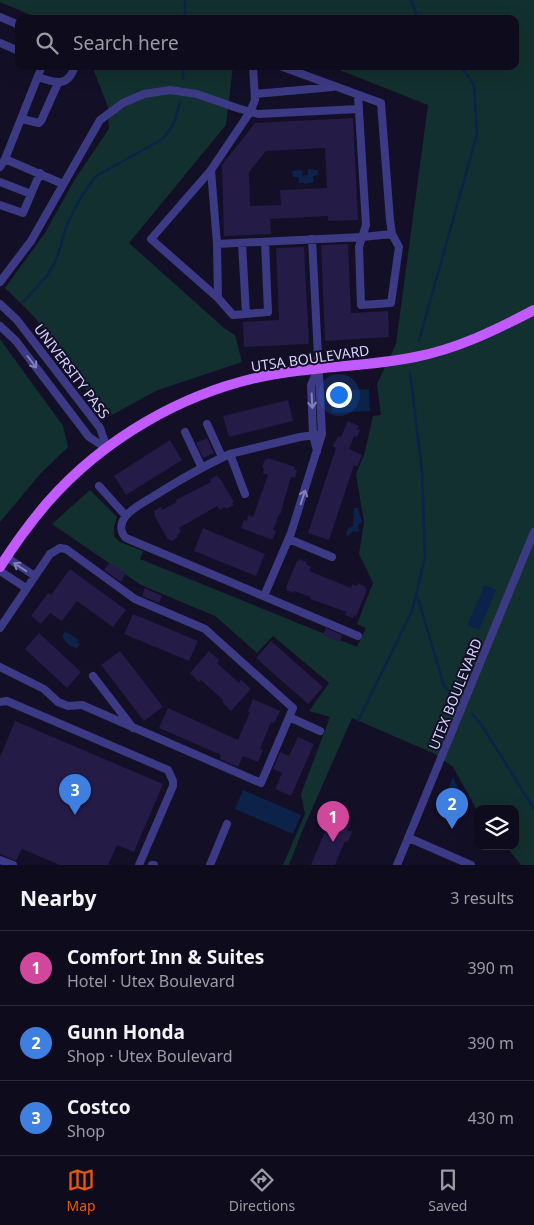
<!DOCTYPE html>
<meta charset="utf-8">
<style>
:root{--surface:#0e0b1c;--page:#171425;--text:#f1f3f6;--muted:#9b9ba3;--line:#2e2b3b;--accent:#ea580c}
body{margin:0;font-family:"Noto Sans",sans-serif;background:var(--page);color:var(--text)}
.controls{position:absolute;right:15px;bottom:15px;display:grid;overflow:hidden;border-radius:10px;box-shadow:0 5px 20px #0002}
.controls button{width:45px;height:45px;display:grid;place-items:center;padding:0;border:0;border-bottom:1px solid var(--line);background:var(--surface);color:var(--text);font:25px sans-serif}
.you{position:absolute;left:338px;top:394px;width:18px;height:18px;margin:-12px;border:4px solid #fff;border-radius:50%;background:#1a73e8;box-shadow:0 0 0 8px #1a73e833}
.badge{display:grid;place-items:center;width:32px;height:32px;border-radius:50%;background:var(--accent);color:#fff;font-size:16px;font-weight:700}
.pin{position:absolute;translate:-50% -41px;filter:drop-shadow(0 1px 2px #0008)}
.pin::after{content:'';position:absolute;top:26px;width:18px;height:15px;background:inherit;clip-path:polygon(0 0,100% 0,50% 100%)}
.list{margin:0;padding:0;list-style:none}
h2{display:flex;justify-content:space-between;align-items:center;height:65px;margin:0;padding:0 20px;font-size:21px}
h2 small{font-size:16px;font-weight:400;color:var(--muted)}
.list li{display:grid;grid-template-columns:32px 1fr auto;gap:15px;align-items:center;box-sizing:border-box;height:75px;padding:0 20px;border-top:1px solid var(--line)}
.list b{display:block;font-size:19px;white-space:nowrap}
.list p{margin:0;font-size:16px;white-space:nowrap;color:var(--muted)}
.list em{font-size:16px;font-style:normal;color:var(--muted)}
.icon{flex:none;width:28px;height:28px;fill:none;stroke:currentColor;stroke-width:2;stroke-linecap:round;stroke-linejoin:round}
.map{position:relative;flex:none;width:534px;height:865px;overflow:hidden}
.search{position:absolute;background:var(--surface);box-shadow:0 5px 20px #0002;left:15px;right:15px;top:15px;height:55px;display:flex;align-items:center;gap:12px;box-sizing:border-box;padding:0 18px;border-radius:10px;color:var(--muted);font-size:19px}
.sheet{height:290px;background:var(--surface)}
nav{display:flex;justify-content:space-around;align-items:center;box-sizing:border-box;height:70px;border-top:1px solid var(--line);background:var(--surface);font-size:14px;color:var(--muted)}
nav a{display:grid;justify-items:center;gap:2px}
nav .on{color:var(--accent)}
.map>svg:first-child{display:block}
.green{fill:#12302f}
.water{fill:#0c2248}
.lines{fill:none;stroke-linecap:round;stroke-linejoin:round}
.stream{stroke:#0c2248;stroke-width:2.5}
.building{fill:#241b47;fill-rule:evenodd}
.minor{stroke:#3d3a85;stroke-width:8}
.major{stroke:#c25bff;stroke-width:10}
.oneway{stroke:#837fbc}
.labels{text-anchor:middle;dominant-baseline:central;stroke-width:4;stroke-linejoin:round;paint-order:stroke}
.street-label{font-size:14px;fill:#d9d4ff;stroke:#130f26}
</style>
<div class="map">
<svg width="534" height="865" viewBox="0 0 534 865">
<rect width="100%" height="100%" fill="#130f26"/>
<!-- green -->
<path class="green" d="M0 0H534V865H521L506 846H515V809H478V812L453 767 435 754 352 718 301 834 289 865H283L305 814 301 794 330 717 309 711 329 683 273 636 257 653 215 616 141 585 52 524 90 490 117 517 114 527V536L120 542 143 551 140 559 357 647 366 628 357 624 373 583 359 554 364 522 356 474 365 452 373 416 381 415 377 384 396 344 428 105 329 66H515V19H40L0 2Z
M92 66H233L226 125 129 243 224 328 235 335 242 362 158 390 108 417 52 346C43 321 23 306 5 288L45 233 75 179 109 129 108 107Z
M0 339 63 426 68 447 41 473 0 522Z"/>
<!-- water -->
<path class="water" d="M308 169 318 170V175L313 176 314 182 304 184V183H299L298 177H293L292 171 302 170 303 176 308 175Z
M369 389 370 411 332 413 330 391Z
M354 508H358L362 522 358 525 359 532 353 531 348 536 346 535 348 528 353 526Z
M485 585 496 590 479 630 467 625Z
M65 631 79 640 77 642 80 644 77 649 69 645 62 637Z
M453 777 466 805 445 796Z
M243 790 301 815 293 834 235 809Z"/>
<g class="lines">
<!-- stream -->
<path class="stream" d="M411 0 418 19
M185 19V0
M183 79V66
M23 302 47 276 57 258 66 227 73 212 81 197 96 176 161 140C173 129 176 118 180 102
M419 341 477 134 474 86 469 77 459 66
M417 595 444 686 455 698
M472 714 481 724 534 809
M358 721 412 611 425 557 422 471 410 373"/>
</g>
<!-- building -->
<path class="building" d="M353 118 358 220 328 221V216L270 219 271 234 224 236 222 165 255 123ZM325 148 327 188 280 190 281 205 250 206 249 172 266 151Z
M348 244 351 313 388 311 389 337 325 341 321 245Z
M304 247 309 344 244 347 243 322 279 320 276 248Z
M288 400 293 421 229 437 223 416Z
M348 421 359 426 357 429 360 430 357 437 354 436 349 449 362 455 357 467 354 465 329 540 308 533 336 448 333 446 338 436 341 437Z
M207 438 214 453 203 458 196 443Z
M170 440 182 460 126 495 114 476Z
M268 458 295 467 294 469 297 470 295 478 291 477 280 515 279 514 273 530 276 531 273 539H270L241 528 244 520 247 521 248 515 253 517 268 475 263 473 264 468 262 467 265 459 267 460Z
M217 475 218 478 219 477 234 502 232 503 234 505 226 509 225 507 220 510 217 506 179 528 181 532 177 535 178 537 171 541 169 539 168 540 154 515 155 514 154 511 161 507 162 510 177 502 176 500 211 482 210 480Z
M203 528 265 554 256 576 194 551Z
M299 559 307 562 306 564 311 567 309 571 351 588 352 584 357 586 358 583 366 587 365 589 367 590 356 616 354 615 353 618 345 615 347 612 310 599V597L295 591 294 593 286 590 287 588 286 587 297 561H298Z
M109 563 126 573 121 582 104 570Z
M70 569 126 610 113 627 77 601 62 621 50 613 41 624 31 616 48 593 51 595Z
M145 588 162 596 159 603 142 596Z
M133 614 198 641 189 661 124 634Z
M326 628 342 635 340 642 323 635Z
M39 633 81 672 67 688 25 649Z
M271 641 323 687 308 704 256 658Z
M120 651 163 707 144 721 101 665Z
M209 651 219 660 217 663 239 683 241 680 251 689 231 711 222 702 223 700 201 680 199 682 190 673Z
M253 699 280 711 274 723 271 722 260 749 263 750 258 762 243 756 238 767 220 759 221 755 159 728 168 708 238 740 250 712 248 711Z
M15 721 163 784 134 852 117 845 108 865H60L22 849 16 861 0 854V757Z
M298 737 314 744 291 796 275 789 282 773 273 769 280 752 289 756Z
M333 819 349 826 347 830 352 832 348 842 345 841 335 865H311L329 822 331 823Z"/>
<g class="lines">
<!-- minor -->
<path class="minor" d="M0 17 19 25
M0 43 19 51
M280 66 381 103 390 220 392 234 399 247 391 303 361 305 359 247 366 225 358 95
M38 77C55 83 68 88 75 66
M255 94 333 87
M22 119 39 123 41 121 58 83
M5 159 63 184
M0 167 5 159 42 66
M211 170 217 244 362 237 392 234
M0 182 31 194
M0 205 23 213 40 173
M242 243 246 314 268 312 265 242
M217 244 218 298 151 239 211 170 250 112 255 100 253 66
M0 282 31 241 100 120 123 103 144 94 170 90 197 94 237 108 258 114 359 109
M218 298 233 315 246 314
M0 304 17 320 100 428 107 448
M0 326 16 341 89 437 106 448
M207 424 222 457
M185 432 202 468
M322 434 300 437 230 454C203 466 178 481 154 496 144 502 132 508 125 517 120 524 120 532 126 538L358 636
M317 451 313 435 311 385 318 369
M230 454 245 494
M99 486 126 516
M289 539 332 557
M6 557 35 576
M0 571 26 588
M264 596 291 533 322 434 312 239
M0 628 50 554 60 548 66 549 135 599 205 629 293 708 261 783 82 705 68 706 58 702 44 689 0 667
M93 676 133 728
M0 702 7 701 168 770 173 781V786L139 865
M289 717 320 731
M409 838 471 865
M0 860 13 865
M152 865H154
M210 865 227 824
M397 865 534 532"/>
<!-- major -->
<path class="major" d="M0 567C14 545 30 523 47 503 103 439 182 393 265 376 315 366 366 367 415 357 457 349 496 330 534 310"/>
</g>
<!-- one-way arrows -->
<defs><path id="oneway-shaft" d="M-6 0H5M1.5-3L5.5 0L1.5 3" fill="none" stroke-width="1.6" stroke-linecap="round" stroke-linejoin="round" transform="scale(1.25)"/></defs>
<g class="oneway">
<use href="#oneway-shaft" transform="translate(32 362) rotate(53)"/>
<use href="#oneway-shaft" transform="translate(312 401) rotate(87)"/>
<use href="#oneway-shaft" transform="translate(303 497) rotate(-72)"/>
<use href="#oneway-shaft" transform="translate(20 567) rotate(-147)"/>
</g>
<g class="labels">
<!-- street labels -->
<g class="street-label">
<text transform="translate(310 358) rotate(-8)">UTSA BOULEVARD</text>
<text transform="translate(72 371) rotate(53)">UNIVERSITY PASS</text>
<text transform="translate(455 694) rotate(-68)">UTEX BOULEVARD</text>
</g>
</g>
</svg>
<div class="controls">
<button><svg class="icon" aria-label="layers" viewBox="0 0 24 24"><path d="M12 4l9 5-9 5-9-5zM3 14l9 5 9-5"/></svg></button>
</div>
<div class="you"></div>
<div class="pin badge" style="left:333px;top:842px;background:#d1479c">1</div>
<div class="pin badge" style="left:452px;top:829px;background:#3f7fe0">2</div>
<div class="pin badge" style="left:75px;top:815px;background:#3f7fe0">3</div>
<div class="search"><svg class="icon" aria-label="search" viewBox="0 0 24 24"><circle cx="10" cy="10" r="6"/><path d="M15 15l6 6"/></svg>Search here</div>
</div>
<section class="sheet">
<h2>Nearby<small>3 results</small></h2>
<ul class="list">
<li><span class="badge" style="background:#d1479c">1</span><div><b>Comfort Inn &amp; Suites</b><p>Hotel · Utex Boulevard</p></div><em>390 m</em></li>
<li><span class="badge" style="background:#3f7fe0">2</span><div><b>Gunn Honda</b><p>Shop · Utex Boulevard</p></div><em>390 m</em></li>
<li><span class="badge" style="background:#3f7fe0">3</span><div><b>Costco</b><p>Shop</p></div><em>430 m</em></li>
</ul>
</section>
<nav>
<a class="on"><svg class="icon" aria-label="map" viewBox="0 0 24 24"><path d="M3 6l6-2 6 2 6-2v14l-6 2-6-2-6 2zM9 4v14M15 6v14"/></svg>Map</a>
<a><svg class="icon" aria-label="directions" viewBox="0 0 24 24"><path d="M12 3l9 9-9 9-9-9zM9 14v-3h6M13 9l2 2-2 2"/></svg>Directions</a>
<a><svg class="icon" aria-label="saved" viewBox="0 0 24 24"><path d="M7 4h10v16l-5-4-5 4z"/></svg>Saved</a>
</nav>
